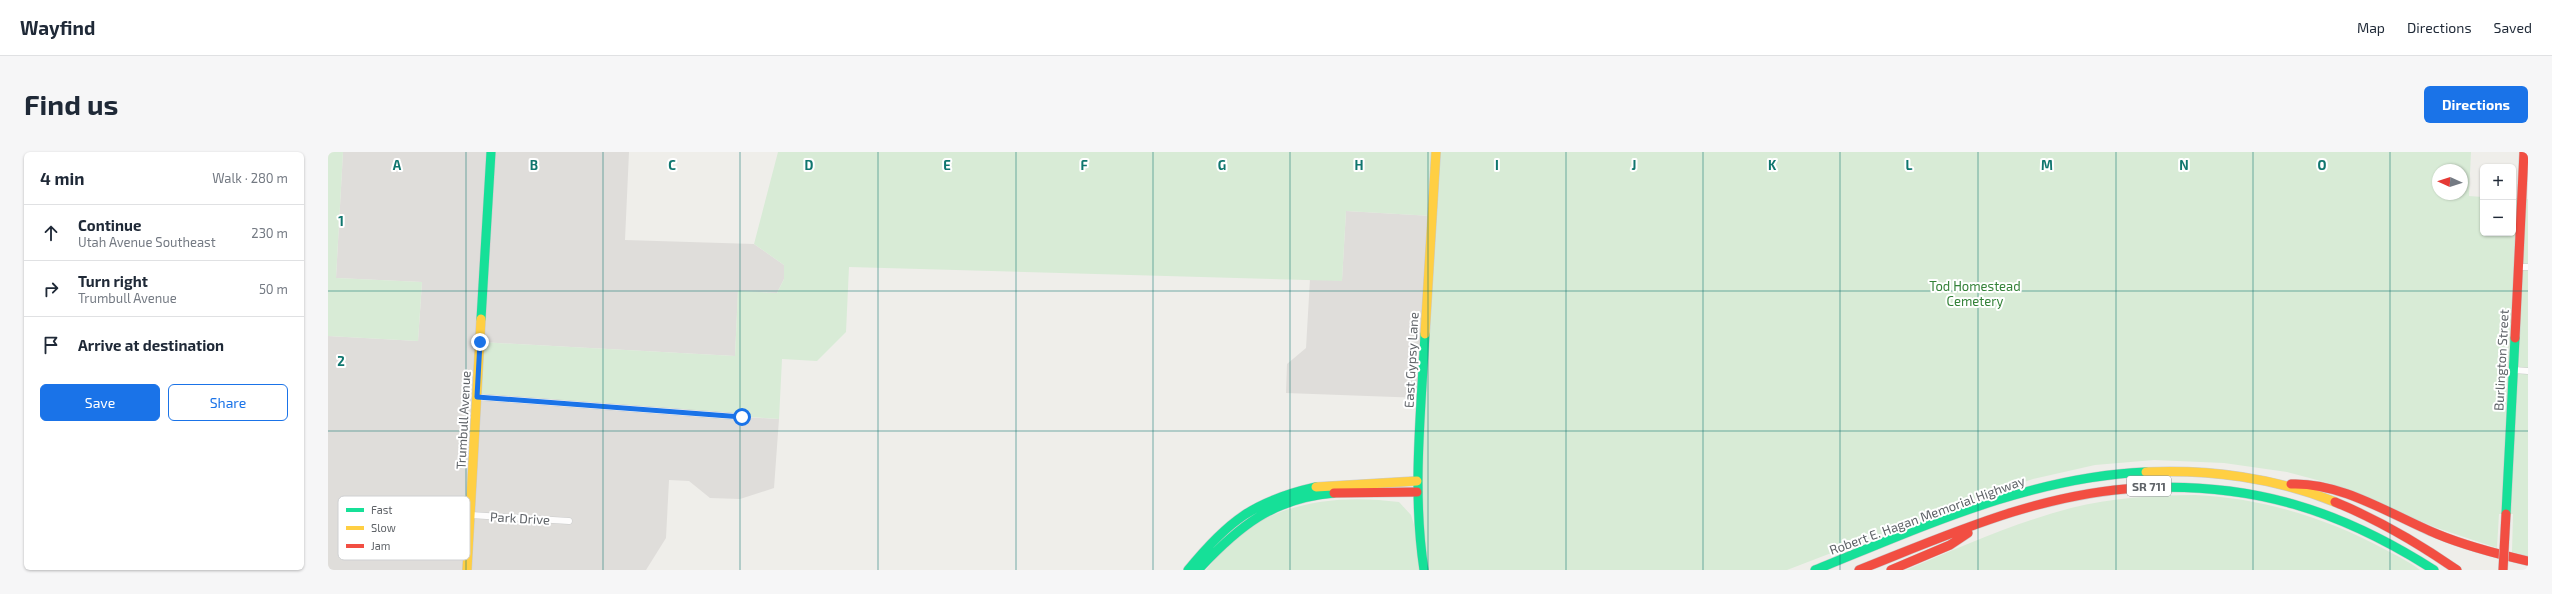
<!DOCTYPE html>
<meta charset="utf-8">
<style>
:root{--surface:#fff;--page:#f6f6f7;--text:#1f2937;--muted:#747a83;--line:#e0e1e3;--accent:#1a73e8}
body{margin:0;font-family:"Exo 2",sans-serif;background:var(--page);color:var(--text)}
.controls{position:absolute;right:12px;top:12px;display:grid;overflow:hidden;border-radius:6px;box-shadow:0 1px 3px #0004}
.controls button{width:36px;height:36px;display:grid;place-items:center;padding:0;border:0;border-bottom:1px solid var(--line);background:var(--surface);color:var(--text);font:20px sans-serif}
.compass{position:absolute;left:2104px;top:12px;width:36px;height:36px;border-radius:50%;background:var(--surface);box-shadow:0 1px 3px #0004;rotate:273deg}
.stop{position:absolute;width:12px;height:12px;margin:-9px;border:3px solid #1a73e8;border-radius:50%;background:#fff}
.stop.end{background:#1a73e8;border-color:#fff;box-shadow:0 1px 4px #0008}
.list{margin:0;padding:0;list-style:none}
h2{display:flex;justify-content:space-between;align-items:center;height:52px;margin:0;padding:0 16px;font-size:17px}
h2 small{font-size:13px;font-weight:400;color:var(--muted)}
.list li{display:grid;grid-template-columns:26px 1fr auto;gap:12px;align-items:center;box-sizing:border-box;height:56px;padding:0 16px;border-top:1px solid var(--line)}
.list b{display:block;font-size:15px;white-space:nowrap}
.list p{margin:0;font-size:13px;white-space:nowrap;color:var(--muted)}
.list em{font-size:13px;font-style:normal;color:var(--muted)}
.actions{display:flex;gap:8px;padding:12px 16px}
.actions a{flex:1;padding:9px 0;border:1px solid var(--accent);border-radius:6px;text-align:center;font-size:14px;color:var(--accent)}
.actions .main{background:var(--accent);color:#fff}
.icon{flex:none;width:22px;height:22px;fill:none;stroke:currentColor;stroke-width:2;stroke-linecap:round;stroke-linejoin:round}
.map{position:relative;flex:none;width:2200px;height:418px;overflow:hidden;border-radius:6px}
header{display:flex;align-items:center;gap:24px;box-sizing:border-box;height:56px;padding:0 20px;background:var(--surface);border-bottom:1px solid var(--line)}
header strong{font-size:19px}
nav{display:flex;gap:22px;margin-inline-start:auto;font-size:14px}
.intro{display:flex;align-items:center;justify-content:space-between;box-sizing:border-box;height:96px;padding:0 24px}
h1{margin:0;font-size:28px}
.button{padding:10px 18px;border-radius:6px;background:var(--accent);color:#fff;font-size:14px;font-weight:700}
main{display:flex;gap:24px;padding:0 24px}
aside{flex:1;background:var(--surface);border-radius:6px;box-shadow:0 1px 3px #0004}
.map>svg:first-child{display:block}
.industrial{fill:#dfddda}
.green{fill:#d8ebd6;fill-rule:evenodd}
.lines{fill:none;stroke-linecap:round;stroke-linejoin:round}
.street-casing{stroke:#cbcccc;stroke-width:7}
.fast-casing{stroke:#cacacb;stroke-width:10}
.slow-casing{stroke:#cacacb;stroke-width:10}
.jam-casing{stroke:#cacacb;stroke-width:10}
.street{stroke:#fdfcfc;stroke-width:6}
.fast{stroke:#16e098;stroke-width:9}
.slow{stroke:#ffcf43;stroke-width:9}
.jam{stroke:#f24e42;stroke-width:9}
.jam-bridge-casing{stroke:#cacacb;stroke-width:10;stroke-linecap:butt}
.jam-bridge{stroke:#f24e42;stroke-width:9}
.route{stroke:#1a73e8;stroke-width:5}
.grid{fill:none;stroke:#0f766e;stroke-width:1;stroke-opacity:0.55}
.labels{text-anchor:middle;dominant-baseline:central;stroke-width:4;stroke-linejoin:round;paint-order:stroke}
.shield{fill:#fff;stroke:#8f9295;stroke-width:1}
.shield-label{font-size:12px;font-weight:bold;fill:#5f6368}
.park-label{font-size:13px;fill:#348238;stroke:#fff}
.street-label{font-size:13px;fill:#5f6368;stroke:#fff}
.key{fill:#fff;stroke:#cfd0d2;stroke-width:1}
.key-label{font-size:11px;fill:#5f6368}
.grid-label{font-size:13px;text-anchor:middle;font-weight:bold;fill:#0f766e;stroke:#fff;stroke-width:4;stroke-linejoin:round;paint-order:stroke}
</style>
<header>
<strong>Wayfind</strong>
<nav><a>Map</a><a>Directions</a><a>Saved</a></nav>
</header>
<div class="intro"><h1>Find us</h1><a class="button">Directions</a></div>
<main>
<aside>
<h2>4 min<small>Walk · 280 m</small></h2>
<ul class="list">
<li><svg class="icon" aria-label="ahead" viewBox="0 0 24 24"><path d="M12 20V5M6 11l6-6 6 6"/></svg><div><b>Continue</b><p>Utah Avenue Southeast</p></div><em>230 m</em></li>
<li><svg class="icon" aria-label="right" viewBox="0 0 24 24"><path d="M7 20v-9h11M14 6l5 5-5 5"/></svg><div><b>Turn right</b><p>Trumbull Avenue</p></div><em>50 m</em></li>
<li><svg class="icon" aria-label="arrive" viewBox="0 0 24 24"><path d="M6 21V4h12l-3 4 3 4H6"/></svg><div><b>Arrive at destination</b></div></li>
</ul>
<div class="actions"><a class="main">Save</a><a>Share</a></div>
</aside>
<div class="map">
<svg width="2200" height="418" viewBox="0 0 2200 418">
<rect width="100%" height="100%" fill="#efeeea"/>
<!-- industrial -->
<path class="industrial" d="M15 0H301L297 88 426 92 456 113V127L449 141 410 139 407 204 152 190 414 265 451 267 446 336 412 347 382 346 361 329 341 328 338 386 318 418H0V184L90 189 94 130 8 126Z
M1018 59 1105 64 1094 246 958 241 959 212 978 196 982 127 1014 128Z"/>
<!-- green -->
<path class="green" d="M0 0H15L8 126 94 130 90 189 0 184Z
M450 0H2143L2141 44 2155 45V81H2185V46L2200 47V404L2184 400 2185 362H2171L2169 396 2109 376 2004 332 1959 320 1896 311 1826 308 1767 313 1705 327 1636 350 1459 418H878C885 410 892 400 900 393 945 349 1012 342 1071 350L1083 363 1087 376 1104 64 1018 59 1014 129 521 115 518 180 489 209 454 207 451 267 149 245 152 190 407 204 410 139 449 141 456 127V113L426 92ZM2110 18H2134V42H2110Z
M1867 343C1934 346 1999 366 2058 398 2069 404 2082 410 2092 418H1578C1632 395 1686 371 1743 356 1783 346 1826 343 1867 343Z"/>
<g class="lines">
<!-- street casing -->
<g class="street-casing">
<path id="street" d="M2191 115H2200
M2186 218 2200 219
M149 245 414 265
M143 363 241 369"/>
</g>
<!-- fast casing -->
<g class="fast-casing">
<path id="fast" d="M153 167 163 0
M1812 336C1924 330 2012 358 2106 418
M2178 362 2187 186
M860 418C900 369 926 349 988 335
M870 418C910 375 945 346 1006 341
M1096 418C1084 340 1093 261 1097 182
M1487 418C1594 375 1701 325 1818 320"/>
</g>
<!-- slow casing -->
<g class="slow-casing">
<path id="slow" d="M1097 182 1108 0
M1818 320C1881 317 1948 326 2007 350
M988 335 1089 329
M139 418 153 167"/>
</g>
<!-- jam casing -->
<g class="jam-casing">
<path id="jam" d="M2187 186 2196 0
M1963 332C2014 330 2063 363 2109 382 2138 394 2169 402 2200 409
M1006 341 1089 340
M2007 350C2051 368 2090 391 2129 418
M1531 418C1622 382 1712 341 1812 336
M1563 418 1622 393 1640 381"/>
</g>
<!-- street -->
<use href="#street" class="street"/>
<!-- fast -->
<use href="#fast" class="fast"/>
<!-- slow -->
<use href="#slow" class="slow"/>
<!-- jam -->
<use href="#jam" class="jam"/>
<!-- jam-bridge casing -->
<g class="jam-bridge-casing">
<path id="jam-bridge" d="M2175 418 2178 362"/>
</g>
<!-- jam-bridge -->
<use href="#jam-bridge" class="jam-bridge"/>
</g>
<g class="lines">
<!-- route -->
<path class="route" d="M152 190 149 245 414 265"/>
</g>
<!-- grid -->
<path class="grid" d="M138 0V418M275 0V418M412 0V418M550 0V418M688 0V418M825 0V418M962 0V418M1100 0V418M1238 0V418M1375 0V418M1512 0V418M1650 0V418M1788 0V418M1925 0V418M2062 0V418M0 139H2200M0 279H2200"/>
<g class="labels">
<!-- shield labels -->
<rect class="shield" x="1799" y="324" width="44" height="20" rx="3"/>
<g class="shield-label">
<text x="1821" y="334">SR 711</text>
</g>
<!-- park labels -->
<g class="park-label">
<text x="1647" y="134">Tod Homestead<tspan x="1647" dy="15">Cemetery</tspan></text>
</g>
<!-- street labels -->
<g class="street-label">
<text transform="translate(1083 208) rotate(-87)">East Gypsy Lane</text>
<text transform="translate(2173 208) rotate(-87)">Burlington Street</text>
<text transform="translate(135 268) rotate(-87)">Trumbull Avenue</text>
<text transform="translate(1599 363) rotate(-20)">Robert E. Hagan Memorial Highway</text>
<text transform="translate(192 366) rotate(3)">Park Drive</text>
</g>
</g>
<!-- legend -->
<rect x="10" y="344" width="132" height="64" rx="6" class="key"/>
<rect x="18" y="356" width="18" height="4" fill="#16e098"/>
<rect x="18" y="374" width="18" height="4" fill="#ffcf43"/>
<rect x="18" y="392" width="18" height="4" fill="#f24e42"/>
<g class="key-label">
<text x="43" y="362">Fast</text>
<text x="43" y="380">Slow</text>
<text x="43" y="398">Jam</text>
</g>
<g class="grid-label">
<text x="69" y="18">A</text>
<text x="206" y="18">B</text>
<text x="344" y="18">C</text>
<text x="481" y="18">D</text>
<text x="619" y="18">E</text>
<text x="756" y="18">F</text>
<text x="894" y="18">G</text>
<text x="1031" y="18">H</text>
<text x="1169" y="18">I</text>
<text x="1306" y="18">J</text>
<text x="1444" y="18">K</text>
<text x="1581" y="18">L</text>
<text x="1719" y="18">M</text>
<text x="1856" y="18">N</text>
<text x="1994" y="18">O</text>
<text x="13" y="74">1</text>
<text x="13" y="214">2</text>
</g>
</svg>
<div class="controls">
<button>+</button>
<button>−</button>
</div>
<svg class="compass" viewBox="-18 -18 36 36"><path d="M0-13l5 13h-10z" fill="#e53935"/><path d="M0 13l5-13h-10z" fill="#747a83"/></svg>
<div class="stop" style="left:414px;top:265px"></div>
<div class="stop end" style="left:152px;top:190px"></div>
</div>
</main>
